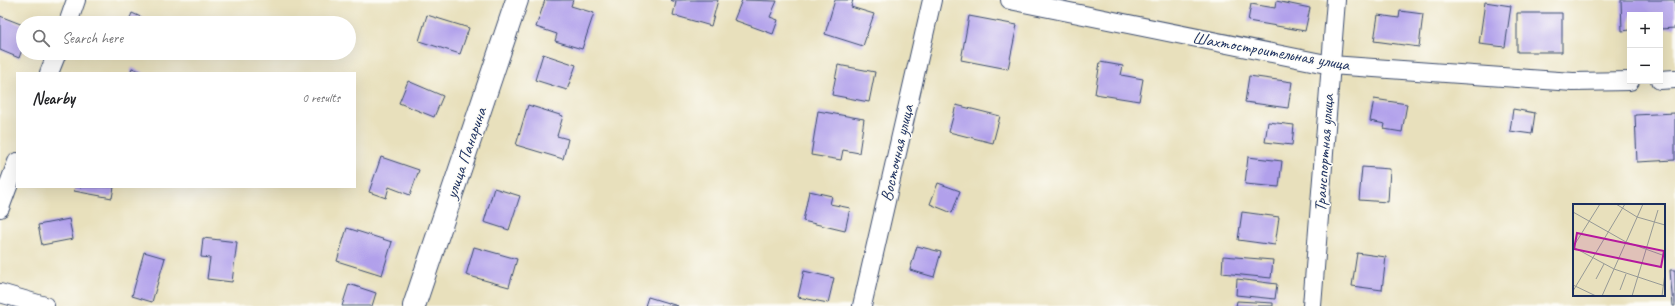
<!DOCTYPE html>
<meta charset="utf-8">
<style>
:root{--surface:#fff;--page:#f6f6f6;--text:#202124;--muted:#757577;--line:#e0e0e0}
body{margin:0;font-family:Caveat,sans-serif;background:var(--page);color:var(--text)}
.controls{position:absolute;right:12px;top:12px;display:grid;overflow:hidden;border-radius:0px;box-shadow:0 4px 16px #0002}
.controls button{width:36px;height:36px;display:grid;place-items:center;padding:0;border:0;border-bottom:1px solid var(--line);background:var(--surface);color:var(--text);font:20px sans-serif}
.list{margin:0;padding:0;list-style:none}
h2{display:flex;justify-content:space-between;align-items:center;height:52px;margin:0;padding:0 16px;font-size:17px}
h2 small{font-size:13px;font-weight:400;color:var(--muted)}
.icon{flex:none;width:22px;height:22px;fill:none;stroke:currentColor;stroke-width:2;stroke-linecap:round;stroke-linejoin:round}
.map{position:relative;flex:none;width:1675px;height:306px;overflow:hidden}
.search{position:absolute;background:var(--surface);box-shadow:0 4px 16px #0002;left:16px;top:16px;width:340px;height:44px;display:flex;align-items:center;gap:10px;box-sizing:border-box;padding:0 14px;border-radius:22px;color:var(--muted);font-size:15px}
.panel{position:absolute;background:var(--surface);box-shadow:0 4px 16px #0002;left:16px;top:72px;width:340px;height:116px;border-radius:0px}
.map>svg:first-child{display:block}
.building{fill:#b1a0eb}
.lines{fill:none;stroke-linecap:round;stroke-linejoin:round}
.minor-casing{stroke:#3a4a6c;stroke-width:20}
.tertiary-casing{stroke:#3a4a6c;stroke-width:24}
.minor{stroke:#fff;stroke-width:18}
.tertiary{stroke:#fff;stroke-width:22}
.labels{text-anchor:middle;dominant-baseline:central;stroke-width:3;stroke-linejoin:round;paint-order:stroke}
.street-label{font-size:17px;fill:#1b2f5e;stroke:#fdfcf7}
.inset-road{fill:none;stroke:#969996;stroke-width:1}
.view{fill:#b5179e;fill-opacity:0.15;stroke:#b5179e;stroke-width:2}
.inset-edge{fill:none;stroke:#1b2f5e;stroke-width:2}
</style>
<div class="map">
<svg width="1675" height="306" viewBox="0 0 1675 306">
<rect width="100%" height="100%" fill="#fdfcf7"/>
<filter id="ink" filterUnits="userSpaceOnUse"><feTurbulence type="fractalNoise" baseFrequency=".025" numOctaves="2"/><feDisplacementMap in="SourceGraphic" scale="8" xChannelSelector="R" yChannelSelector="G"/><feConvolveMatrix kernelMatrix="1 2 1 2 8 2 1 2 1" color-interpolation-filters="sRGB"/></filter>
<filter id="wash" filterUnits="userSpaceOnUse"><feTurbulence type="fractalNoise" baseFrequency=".012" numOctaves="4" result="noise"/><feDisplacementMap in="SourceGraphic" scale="16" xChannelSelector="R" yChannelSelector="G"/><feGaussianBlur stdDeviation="0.9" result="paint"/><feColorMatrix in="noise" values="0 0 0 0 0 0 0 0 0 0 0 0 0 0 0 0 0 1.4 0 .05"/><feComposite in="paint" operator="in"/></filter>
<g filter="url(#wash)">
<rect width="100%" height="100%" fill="#e8e0bc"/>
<g id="blocks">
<!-- building -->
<path class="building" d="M545 0H573L571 6 594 13 582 49 555 41 557 34 536 27Z
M670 0H718L711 26 673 15 676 2Z
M742 0 777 1 770 17 778 20 773 34 734 20Z
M835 0H853L851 7 874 14 863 46 825 34Z
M1621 0H1675V28L1660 29V15H1630V30L1622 31Z
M1276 1 1310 8 1305 31 1248 21 1251 4 1275 8Z
M1485 2 1511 6 1505 47 1479 44Z
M1400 11 1423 14 1419 47 1374 41 1378 15 1399 18Z
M132 13 154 23H128Z
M1517 13H1562V52H1517Z
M427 15 469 28 460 54 419 41Z
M0 16 23 25V47L19 58 0 50Z
M969 16 1017 25 1008 69 961 60Z
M543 54 576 65 567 90 535 80Z
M1100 62 1123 66 1121 75 1143 79 1139 101 1095 94Z
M838 65 875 72 869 102 832 95Z
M132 68 145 73H130Z
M1249 76 1292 82 1288 108 1245 102Z
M408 81 443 96 434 117 399 103Z
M1374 99 1407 104 1402 132 1384 129 1385 124 1370 121Z
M528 105 563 116 557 136 568 139 563 159 516 145Z
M956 105 1000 116 993 143 949 132Z
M1513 109 1535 113 1532 134 1510 131Z
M818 111 864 119 859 153 843 150 841 160 811 155Z
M1675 113V160L1637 162 1635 115Z
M1268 122 1294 125 1292 145 1265 142Z
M381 157 419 170 410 195 389 187 386 198 369 192Z
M1248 157 1282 161 1279 187 1245 184Z
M1362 167 1390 169 1388 202 1359 200Z
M938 183 960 191 952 213 930 204Z
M75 187H114L112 198 74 191Z
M494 188 520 196 509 230 484 222Z
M809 191 832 196 830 204 850 208 845 231 803 221Z
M1242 212 1279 217 1275 245 1238 240Z
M69 219 73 239 42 245 38 225Z
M347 228 392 242 382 275 337 261Z
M203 238 237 242 232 282 207 279 210 258 201 257Z
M917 246 941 252 934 277 910 270Z
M474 247 517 259 509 287 466 275Z
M144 252 165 258 152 302 132 296Z
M1357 253 1386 257 1382 290 1352 286Z
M1223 256 1273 260 1271 278 1222 273Z
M1670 270H1675V306H1673Z
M804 271 834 278 828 303 798 297Z
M1237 279 1277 284 1275 299 1236 295Z
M349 284 376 293 372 306H342Z
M648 297 678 306H645Z
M1237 301 1273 303V306H1236Z"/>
</g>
</g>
<g filter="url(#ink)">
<use href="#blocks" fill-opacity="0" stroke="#3a4a6c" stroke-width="1"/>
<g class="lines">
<!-- minor casing -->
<g class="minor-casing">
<path id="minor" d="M1010 0 1331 65 1573 82 1630 81
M68 23 76 0
M49 73 57 53
M1660 80 1675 79
M0 208 17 162
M0 293 45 306
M862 306 932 0
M1312 306 1336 0"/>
</g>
<!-- tertiary casing -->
<g class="tertiary-casing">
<path id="tertiary" d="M414 306 517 0"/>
</g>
<!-- minor -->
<use href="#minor" class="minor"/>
<!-- tertiary -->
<use href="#tertiary" class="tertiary"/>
</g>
</g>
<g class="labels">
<!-- street labels -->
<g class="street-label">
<text transform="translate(1271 51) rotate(10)">Шахтостроительная улица</text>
<text transform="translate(466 153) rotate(-71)">улица Панарина</text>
<text transform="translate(897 153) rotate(-77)">Восточная улица</text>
<text transform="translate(1324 153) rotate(-86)">Транспортная улица</text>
</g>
</g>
<!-- overview -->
<g transform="translate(1573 204)">
<rect width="92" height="92" fill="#e8e0bc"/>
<path class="inset-road" d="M43 0 64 13 92 21M0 8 53 38 92 52M0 43 41 65 92 82M0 43 27 0M23 75 31 60M0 81 23 92M47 86 53 70M0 87 52 0M29 92 70 0M59 92 85 6M89 92 92 69"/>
<path class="view" d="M4 29 91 47 88 63 1 45Z"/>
<rect width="92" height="92" class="inset-edge"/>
</g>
</svg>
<div class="controls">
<button>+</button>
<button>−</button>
</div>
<div class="search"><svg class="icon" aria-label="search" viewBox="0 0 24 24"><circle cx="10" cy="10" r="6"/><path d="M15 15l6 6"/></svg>Search here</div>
<section class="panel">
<h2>Nearby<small>0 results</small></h2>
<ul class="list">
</ul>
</section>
</div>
